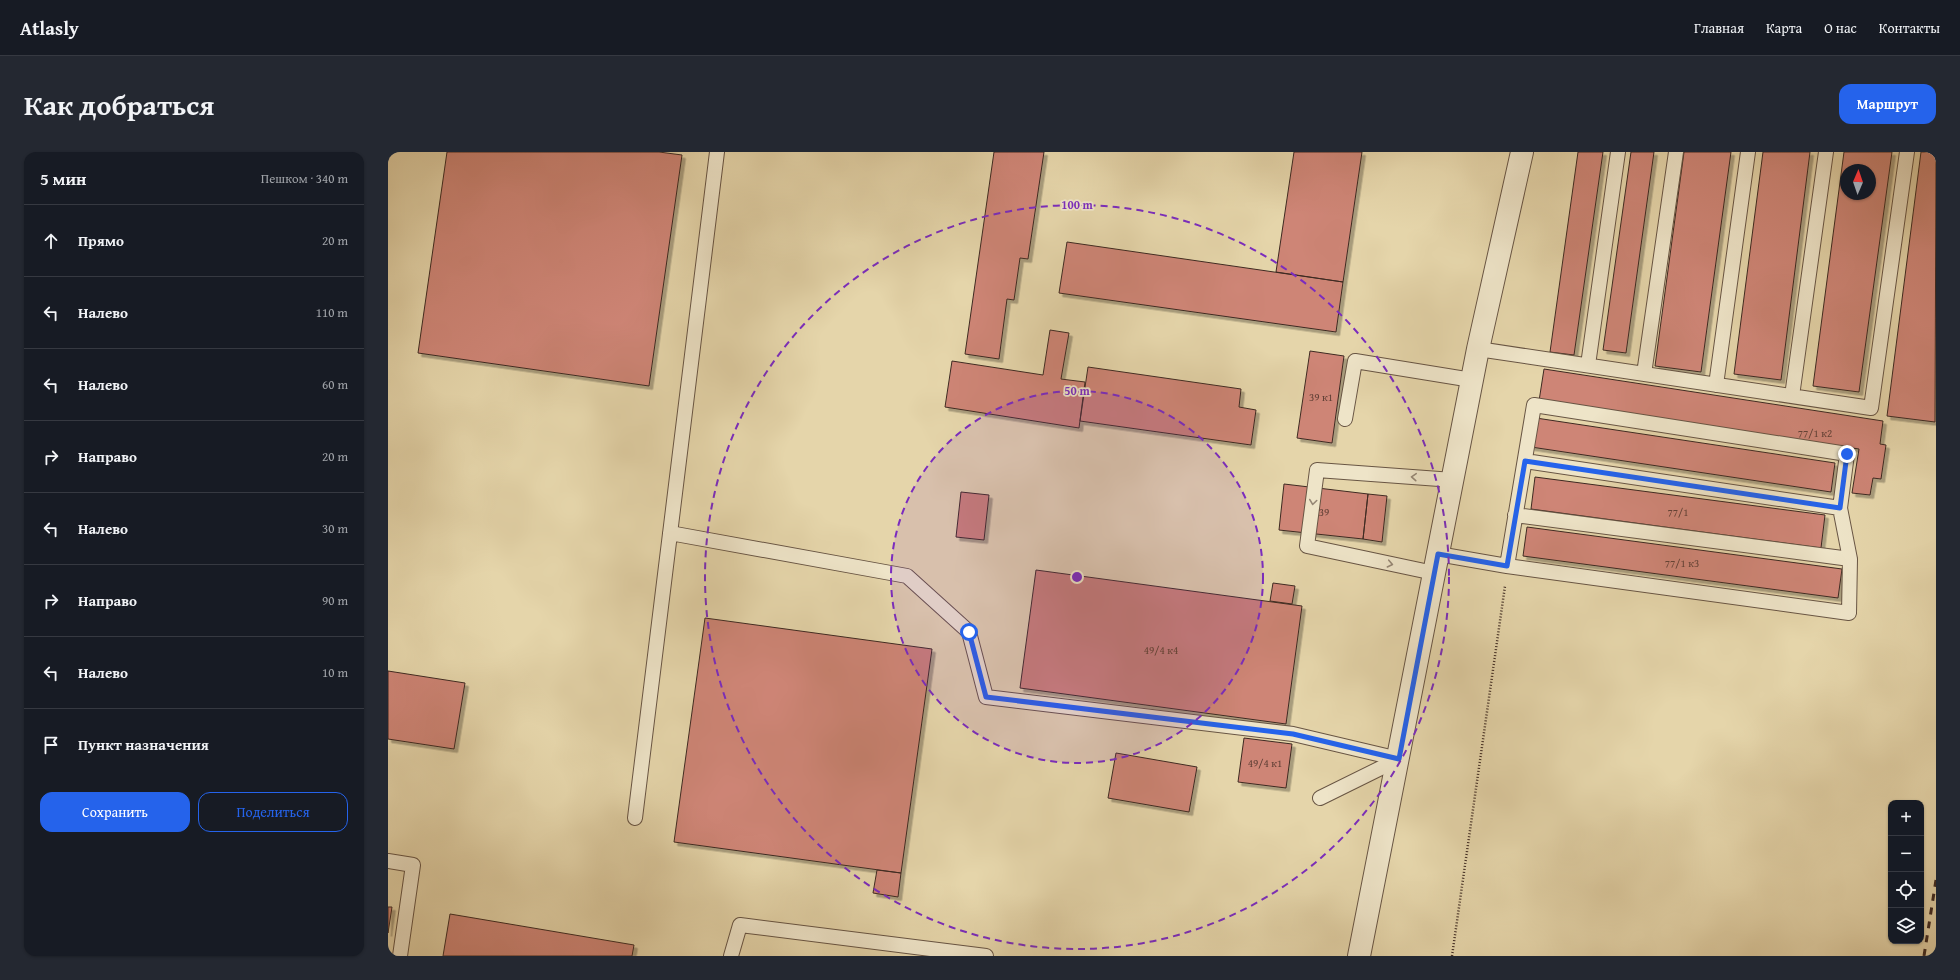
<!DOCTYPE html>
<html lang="ru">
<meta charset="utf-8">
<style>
:root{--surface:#171b24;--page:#242831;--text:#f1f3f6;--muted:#9ea1a6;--line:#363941;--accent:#2563eb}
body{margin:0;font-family:"Gentium Book Plus",serif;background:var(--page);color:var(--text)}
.controls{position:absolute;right:12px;bottom:12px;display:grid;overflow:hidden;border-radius:8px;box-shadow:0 1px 3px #0004}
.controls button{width:36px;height:36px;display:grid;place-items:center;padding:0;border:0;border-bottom:1px solid var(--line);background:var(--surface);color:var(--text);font:20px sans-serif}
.compass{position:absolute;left:1452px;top:12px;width:36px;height:36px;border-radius:50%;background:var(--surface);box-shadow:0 1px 3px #0004;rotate:2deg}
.stop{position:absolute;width:12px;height:12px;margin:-9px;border:3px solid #2563eb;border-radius:50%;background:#fff}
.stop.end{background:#2563eb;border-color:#fff;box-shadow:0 1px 4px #0008}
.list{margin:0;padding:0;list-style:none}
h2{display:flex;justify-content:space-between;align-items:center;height:52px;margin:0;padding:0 16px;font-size:17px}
h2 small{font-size:13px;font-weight:400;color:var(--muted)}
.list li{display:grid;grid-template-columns:26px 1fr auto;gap:12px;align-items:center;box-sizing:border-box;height:72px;padding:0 16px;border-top:1px solid var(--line)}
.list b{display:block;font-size:15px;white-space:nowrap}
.list em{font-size:13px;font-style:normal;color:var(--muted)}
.actions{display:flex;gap:8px;padding:12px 16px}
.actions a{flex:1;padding:9px 0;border:1px solid var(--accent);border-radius:12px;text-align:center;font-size:14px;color:var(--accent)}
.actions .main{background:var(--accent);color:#fff}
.icon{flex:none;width:22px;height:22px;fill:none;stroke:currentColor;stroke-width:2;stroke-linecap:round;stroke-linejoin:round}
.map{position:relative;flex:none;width:1548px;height:804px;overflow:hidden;border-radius:12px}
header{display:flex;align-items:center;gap:24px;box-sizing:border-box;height:56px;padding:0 20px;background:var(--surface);border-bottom:1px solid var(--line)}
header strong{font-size:19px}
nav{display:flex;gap:22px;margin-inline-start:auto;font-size:14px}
.intro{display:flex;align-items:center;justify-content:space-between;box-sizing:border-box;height:96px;padding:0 24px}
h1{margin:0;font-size:28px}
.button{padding:10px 18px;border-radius:12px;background:var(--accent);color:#fff;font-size:14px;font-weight:700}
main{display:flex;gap:24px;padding:0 24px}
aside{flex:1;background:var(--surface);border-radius:12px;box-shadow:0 1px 3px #0004}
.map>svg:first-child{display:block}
.building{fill:#ce8576;stroke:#3e2a22;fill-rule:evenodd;filter:url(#shadow)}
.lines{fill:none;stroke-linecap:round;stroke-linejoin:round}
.lane-casing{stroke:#685544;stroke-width:16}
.street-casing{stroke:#685544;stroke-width:24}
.path{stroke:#3e2a22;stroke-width:2.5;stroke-dasharray:1 2;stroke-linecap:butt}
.lane{stroke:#eee4c8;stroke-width:14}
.street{stroke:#eee4c8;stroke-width:22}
.rail{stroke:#3e2a22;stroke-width:3;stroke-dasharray:7 7;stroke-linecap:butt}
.oneway{stroke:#968775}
.route{stroke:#2563eb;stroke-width:5}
.ring{fill:none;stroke:#7b2cbf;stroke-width:2;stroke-dasharray:7 5}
.labels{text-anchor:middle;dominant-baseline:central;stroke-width:3.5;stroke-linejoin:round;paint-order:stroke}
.number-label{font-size:11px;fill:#624137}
.centre{fill:#7b2cbf;stroke:#eee4c8;stroke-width:2}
.ring-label{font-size:12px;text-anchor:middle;font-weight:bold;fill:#7b2cbf;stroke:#eee4c8;stroke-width:3.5;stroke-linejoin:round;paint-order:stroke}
</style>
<header>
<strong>Atlasly</strong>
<nav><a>Главная</a><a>Карта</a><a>О нас</a><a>Контакты</a></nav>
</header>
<div class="intro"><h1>Как добраться</h1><a class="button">Маршрут</a></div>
<main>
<aside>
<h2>5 мин<small>Пешком · 340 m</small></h2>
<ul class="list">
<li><svg class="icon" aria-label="ahead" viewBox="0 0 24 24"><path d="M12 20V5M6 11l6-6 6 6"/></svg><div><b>Прямо</b></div><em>20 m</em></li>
<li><svg class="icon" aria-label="left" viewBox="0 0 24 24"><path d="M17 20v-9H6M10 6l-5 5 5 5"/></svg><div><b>Налево</b></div><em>110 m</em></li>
<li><svg class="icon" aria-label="left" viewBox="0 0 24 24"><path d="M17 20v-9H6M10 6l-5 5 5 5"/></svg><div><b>Налево</b></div><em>60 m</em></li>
<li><svg class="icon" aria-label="right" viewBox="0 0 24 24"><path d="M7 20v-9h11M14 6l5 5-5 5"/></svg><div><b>Направо</b></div><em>20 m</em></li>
<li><svg class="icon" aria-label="left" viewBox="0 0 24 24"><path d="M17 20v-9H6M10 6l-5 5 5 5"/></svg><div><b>Налево</b></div><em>30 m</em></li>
<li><svg class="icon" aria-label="right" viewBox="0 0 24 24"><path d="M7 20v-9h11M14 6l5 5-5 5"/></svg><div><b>Направо</b></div><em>90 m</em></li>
<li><svg class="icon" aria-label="left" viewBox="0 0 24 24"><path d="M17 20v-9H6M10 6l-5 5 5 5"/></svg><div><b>Налево</b></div><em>10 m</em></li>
<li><svg class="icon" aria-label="arrive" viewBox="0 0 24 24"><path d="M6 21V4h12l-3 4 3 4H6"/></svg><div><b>Пункт назначения</b></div></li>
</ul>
<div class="actions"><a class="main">Сохранить</a><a>Поделиться</a></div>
</aside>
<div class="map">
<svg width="1548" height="804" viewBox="0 0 1548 804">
<defs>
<filter id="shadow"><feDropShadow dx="3.5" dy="3.5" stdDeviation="0" flood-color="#0004"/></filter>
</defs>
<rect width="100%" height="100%" fill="#e5d5aa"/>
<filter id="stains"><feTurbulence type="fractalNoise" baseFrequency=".005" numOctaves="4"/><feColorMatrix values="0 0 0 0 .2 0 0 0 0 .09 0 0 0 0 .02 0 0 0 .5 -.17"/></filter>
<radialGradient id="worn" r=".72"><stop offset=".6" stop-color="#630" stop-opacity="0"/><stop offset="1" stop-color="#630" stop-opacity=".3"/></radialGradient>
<!-- building -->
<path class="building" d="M59 0H271L294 3 261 234 30 201Z
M606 0H656L640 107 632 106 626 148 619 147 611 207 577 202Z
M906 0H974L955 130 888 120Z
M1190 0H1215L1186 203 1162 200Z
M1243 0H1266L1238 201 1215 198Z
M1296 0H1343L1313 220 1267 214Z
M1375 0H1422L1393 228 1346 222Z
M1456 0H1504L1471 240 1425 234ZM1458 18H1482V42H1458Z
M1533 0H1548L1547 270 1499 264Z
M679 90 955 130 948 180 671 141Z
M662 178 681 181 673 227 697 230 691 276 557 255 564 209 655 223Z
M922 199 956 204 944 291 909 286Z
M700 215 853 237 851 255 868 258 863 293 692 269Z
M1156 217 1495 269 1492 292 1498 293 1493 327 1485 326 1482 343 1464 341 1471 297 1151 249Z
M1148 266 1447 311 1443 340 1143 295Z
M1147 325 1437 363 1433 396 1143 357Z
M896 332 980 342 975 387 891 378Z
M573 340 601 343 596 388 568 385Z
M980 342 999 344 994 390 975 387Z
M1139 375 1454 417 1450 446 1135 404Z
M648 418 914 454 898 572 632 536Z
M885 431 907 434 904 452 882 449Z
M317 466 544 497 513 721 286 690Z
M0 519 77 531 66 597 0 587Z
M856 586 904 592 898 636 850 630Z
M728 601 809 615 801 660 720 646Z
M489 718 513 721 510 745 485 741Z
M0 755H4L0 781Z
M62 762 246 793 244 804H55Z"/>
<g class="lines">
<!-- lane casing -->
<g class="lane-casing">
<path id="lane" d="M1090 197 1483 256 1519 0
M1200 213 1230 0
M1256 222 1288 0
M1328 233 1360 0
M1404 244 1438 0
M957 267 967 209 1084 228
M1137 309 1452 356
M1127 363 1462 407
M282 381 519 424 581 480 598 545 905 582 1011 607
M1050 402 1119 414 1461 461 1462 407 1452 356 1459 302 1146 253 1119 414
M1046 421 919 394 929 318 1065 328
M932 646 1011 607
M247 666 329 0
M0 709 25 713 12 804
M343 804 352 773 598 804"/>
</g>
<!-- street casing -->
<g class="street-casing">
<path id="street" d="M971 804 1090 197 1134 0"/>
</g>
<!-- path -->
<path class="path" d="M1064 804 1117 434"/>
<!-- lane -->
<use href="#lane" class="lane"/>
<!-- street -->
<use href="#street" class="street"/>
<!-- rail -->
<path class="rail" d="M1536 804 1548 728"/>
</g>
<!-- one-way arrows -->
<defs><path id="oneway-chevron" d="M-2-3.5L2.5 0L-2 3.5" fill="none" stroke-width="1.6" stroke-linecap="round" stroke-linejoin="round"/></defs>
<g class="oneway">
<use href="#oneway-chevron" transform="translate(1026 325) rotate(-176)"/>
<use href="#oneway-chevron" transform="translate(925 350) rotate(98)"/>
<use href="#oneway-chevron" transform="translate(1002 412) rotate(12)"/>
</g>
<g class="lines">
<!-- route -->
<path class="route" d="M581 480 598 545 905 582 1011 607 1050 402 1119 414 1137 309 1452 356 1459 302"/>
</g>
<!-- distance rings -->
<circle cx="689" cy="425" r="186" fill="#7b2cbf" fill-opacity=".12"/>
<g class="ring">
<circle cx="689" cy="425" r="186"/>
<circle cx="689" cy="425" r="372"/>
</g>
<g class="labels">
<!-- number labels -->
<g class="number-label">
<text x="933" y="245">39 к1</text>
<text x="1427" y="281">77/1 к2</text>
<text x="936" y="360">39</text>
<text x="1290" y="360">77/1</text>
<text x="1294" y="411">77/1 к3</text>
<text x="773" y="498">49/4 к4</text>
<text x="877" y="611">49/4 к1</text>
</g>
</g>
<circle cx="689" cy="425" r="6" class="centre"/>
<g class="ring-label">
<text x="689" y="57">100 m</text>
<text x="689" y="243">50 m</text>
</g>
<rect width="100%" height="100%" filter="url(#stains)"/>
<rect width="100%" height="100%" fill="url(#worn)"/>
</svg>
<div class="controls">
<button>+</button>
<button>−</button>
<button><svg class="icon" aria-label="locate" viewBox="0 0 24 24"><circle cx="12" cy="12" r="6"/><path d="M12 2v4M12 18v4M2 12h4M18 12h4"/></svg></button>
<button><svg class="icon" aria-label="layers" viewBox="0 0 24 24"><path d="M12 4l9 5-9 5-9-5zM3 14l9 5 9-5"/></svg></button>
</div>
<svg class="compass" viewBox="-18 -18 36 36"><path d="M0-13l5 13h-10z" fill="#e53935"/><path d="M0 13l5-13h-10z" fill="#9ea1a6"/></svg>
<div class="stop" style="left:581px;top:480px"></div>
<div class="stop end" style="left:1459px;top:302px"></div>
</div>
</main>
